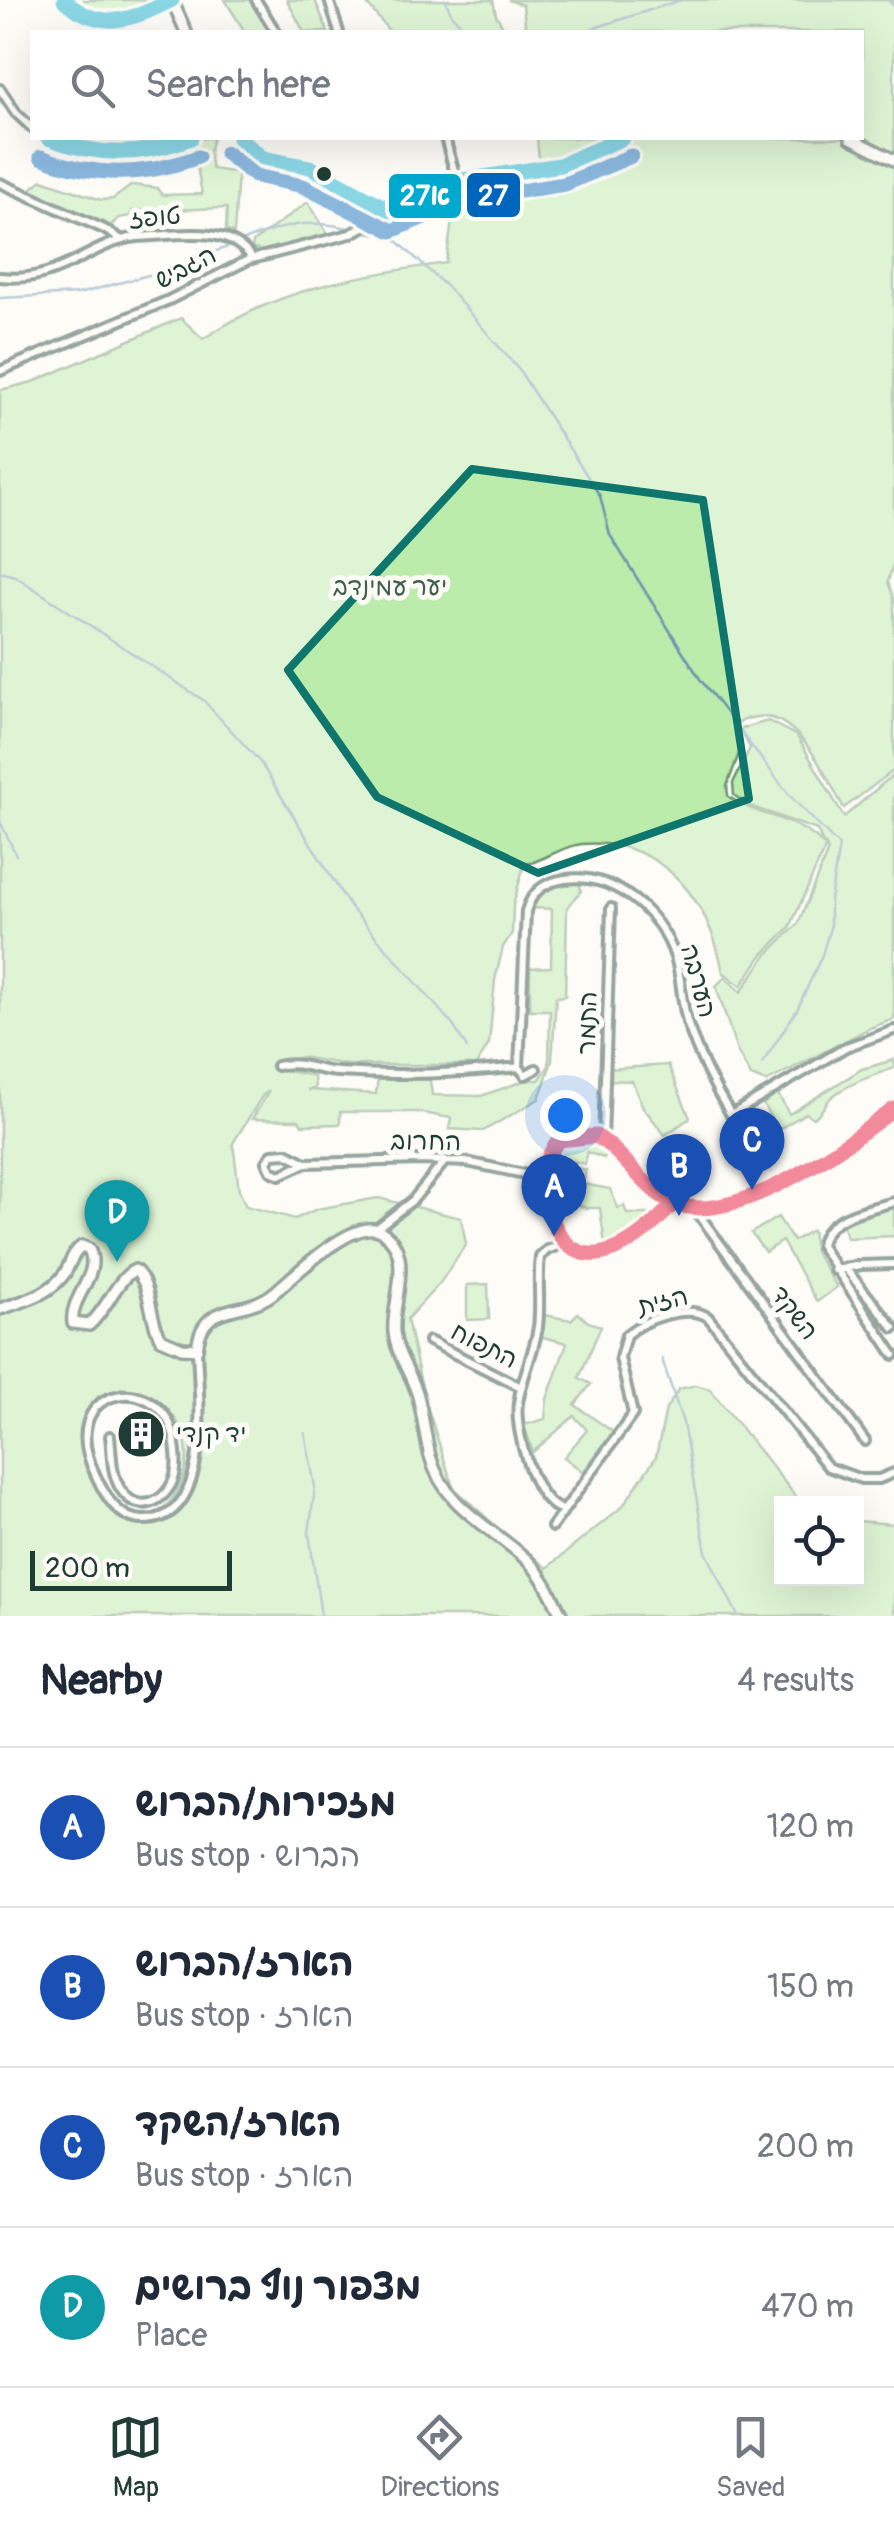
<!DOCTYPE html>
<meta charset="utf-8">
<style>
:root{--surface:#fff;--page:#f6f6f7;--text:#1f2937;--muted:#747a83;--line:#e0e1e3;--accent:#1f3d34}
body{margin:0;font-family:Pangolin,"Playpen Sans Hebrew",sans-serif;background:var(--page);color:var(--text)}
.controls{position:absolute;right:30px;bottom:30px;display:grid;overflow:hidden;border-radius:0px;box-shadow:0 10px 40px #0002}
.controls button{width:90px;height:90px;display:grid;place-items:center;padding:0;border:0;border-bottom:2px solid var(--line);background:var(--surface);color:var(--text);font:50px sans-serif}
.scale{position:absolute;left:30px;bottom:25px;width:202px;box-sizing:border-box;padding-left:10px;border:5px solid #1f3d34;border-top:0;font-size:28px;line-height:35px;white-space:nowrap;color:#1f3d34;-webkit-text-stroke:8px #fdfcf7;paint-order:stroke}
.you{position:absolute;left:565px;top:1115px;width:35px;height:35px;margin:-25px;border:8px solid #fff;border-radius:50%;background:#1a73e8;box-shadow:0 0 0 15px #1a73e833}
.badge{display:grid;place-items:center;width:65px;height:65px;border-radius:50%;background:var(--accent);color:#fff;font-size:32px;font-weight:700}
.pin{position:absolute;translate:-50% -82px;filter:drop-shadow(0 2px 5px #0008)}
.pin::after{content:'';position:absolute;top:52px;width:35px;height:30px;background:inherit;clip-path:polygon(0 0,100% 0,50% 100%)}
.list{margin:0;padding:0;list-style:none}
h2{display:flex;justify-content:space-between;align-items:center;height:130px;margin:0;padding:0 40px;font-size:42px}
h2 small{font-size:32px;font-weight:400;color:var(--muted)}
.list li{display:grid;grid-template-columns:65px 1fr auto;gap:30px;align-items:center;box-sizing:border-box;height:160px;padding:0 40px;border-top:2px solid var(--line)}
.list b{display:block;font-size:38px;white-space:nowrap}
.list p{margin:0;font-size:32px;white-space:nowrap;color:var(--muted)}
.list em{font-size:32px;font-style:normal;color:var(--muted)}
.icon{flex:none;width:55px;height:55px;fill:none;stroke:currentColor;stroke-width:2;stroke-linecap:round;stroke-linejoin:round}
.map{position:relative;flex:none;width:894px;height:1616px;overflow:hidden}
.search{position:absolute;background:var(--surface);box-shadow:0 10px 40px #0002;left:30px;right:30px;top:30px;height:110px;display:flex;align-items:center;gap:25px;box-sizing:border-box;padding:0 35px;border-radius:0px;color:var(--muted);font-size:38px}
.sheet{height:770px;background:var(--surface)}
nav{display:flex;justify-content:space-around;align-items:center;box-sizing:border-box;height:140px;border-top:2px solid var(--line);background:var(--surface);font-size:28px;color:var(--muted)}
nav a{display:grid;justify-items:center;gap:5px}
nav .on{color:var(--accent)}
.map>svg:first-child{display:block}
.green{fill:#bbecab;stroke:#6d9470;stroke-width:2.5;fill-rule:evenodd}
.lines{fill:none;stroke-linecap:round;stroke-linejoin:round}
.stream{stroke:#6e95ad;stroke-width:2.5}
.street-casing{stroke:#1f3d34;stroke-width:14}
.secondary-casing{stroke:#1f3d34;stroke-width:16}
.street{stroke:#fdfcf7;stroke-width:6}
.secondary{stroke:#fdfcf7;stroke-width:9}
.bus-1-casing{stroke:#fdfcf7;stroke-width:22}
.bus-2-casing{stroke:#fdfcf7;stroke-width:22}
.bus-3-casing{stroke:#fdfcf7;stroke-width:22}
.bus-1{stroke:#00a9ce;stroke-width:15}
.bus-2{stroke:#0065bd;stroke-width:15}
.bus-3{stroke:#e4002b;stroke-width:15}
.marked{fill:none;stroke:#0f766e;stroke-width:8;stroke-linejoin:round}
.bus-dot{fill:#1f3d34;stroke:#fdfcf7;stroke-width:4}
.labels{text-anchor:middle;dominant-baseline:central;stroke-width:10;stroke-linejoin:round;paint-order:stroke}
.street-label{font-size:25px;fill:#1f3d34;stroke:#fdfcf7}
.park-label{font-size:25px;fill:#3e604c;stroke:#fdfcf7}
.poi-label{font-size:25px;fill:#1f3d34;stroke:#fdfcf7;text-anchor:start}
.line-badge{stroke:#fdfcf7;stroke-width:4}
.badge-label{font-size:28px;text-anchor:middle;font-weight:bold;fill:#fff}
</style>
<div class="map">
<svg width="894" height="1616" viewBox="0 0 894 1616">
<rect width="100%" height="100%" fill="#fdfcf7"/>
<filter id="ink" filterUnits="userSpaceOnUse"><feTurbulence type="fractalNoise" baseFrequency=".01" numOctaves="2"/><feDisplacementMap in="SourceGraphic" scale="20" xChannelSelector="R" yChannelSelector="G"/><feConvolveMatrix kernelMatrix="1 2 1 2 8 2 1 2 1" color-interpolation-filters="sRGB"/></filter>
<g filter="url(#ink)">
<!-- green -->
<path class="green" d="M74 0H161C131 19 103 23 74 0Z
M225 0H252L270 32H245Z
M287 0H315L328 32H304Z
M364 0H493L496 15 506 32H390Z
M508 0H894V561L888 582 894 599V770L844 808C822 771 792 692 736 724L741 748 727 786 728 796C757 818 800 817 824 846L817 830 747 805 734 795 733 783 750 748 740 729 768 721 797 736 844 817 894 774V1019L870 1028 766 1082 751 1076 737 1051 716 986 725 977 741 992 767 954 798 924 828 851 826 846 790 927 762 955 741 986 723 972C709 900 663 838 582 844 562 846 545 860 524 865L513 905 512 933 503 947 495 980 489 1044 476 1065H348L301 1057 281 1064 282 1070 314 1076 315 1088 307 1090 376 1094 378 1079 430 1080 432 1095 481 1096 527 1080H539L549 1066 550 1010H530V968L551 967 552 909 533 908C541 887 558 884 579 882L581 891 567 908 565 996 556 997 552 1061 539 1099 483 1131 449 1129 451 1118 417 1112H340V1124L302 1125 299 1120 252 1119 269 1091 263 1095 233 1143 239 1190 246 1206 295 1219 317 1209 378 1198 461 1218 466 1244 440 1283 407 1319 424 1397 453 1487 504 1534 547 1568 622 1507 656 1457 666 1409 679 1389 696 1385 710 1389 801 1503 782 1504V1578H856L857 1521 894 1524V1616H0V390L33 382 181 318 203 339C279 287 357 276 446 263L455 201 541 181 537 138H862V32H526L523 5ZM121 1388C257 1416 147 1595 101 1477 90 1448 85 1425 98 1396Z
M205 138H213L209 152 212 169 238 173 234 233 226 231 227 208 132 211 130 216 119 218 109 227 27 192 42 180 101 200 113 199 132 185 157 188 162 195 202 194 193 143Z
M308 202 329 236 262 251 252 248 253 242Z
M894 1060V1068C874 1075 852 1082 834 1095 825 1101 824 1112 813 1118L806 1113 764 1138 772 1166 758 1164 751 1152 740 1148 737 1143 773 1122 763 1104 778 1094 789 1114 862 1069Z
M668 1065 690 1118 665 1135 643 1107 632 1081 608 1080V1069Z
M568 1142 593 1143 611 1153 604 1158 587 1152 585 1164 555 1157 559 1148Z
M567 1166 586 1170 583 1184 610 1189 618 1208 624 1206 627 1214H657C644 1231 625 1240 605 1245L600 1208H586L564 1200 561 1207 555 1208 545 1177 562 1182Z
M894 1207V1236L847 1238 842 1224Z
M778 1217 793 1241 812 1230 815 1252 837 1287 817 1302 782 1241 765 1252 751 1233Z
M488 1284 489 1319 467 1320V1285Z
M578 1313 588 1322 601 1326 579 1378 591 1384 575 1405 613 1432 583 1472 564 1457 587 1430 574 1416 533 1452 524 1425 545 1419 547 1399 567 1343 539 1336 543 1315 571 1320Z"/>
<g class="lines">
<!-- stream -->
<path class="stream" d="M445 0 452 15 468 32
M888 0 894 6
M582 32 681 0
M361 231 394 238 449 289 519 370 600 496 610 535 700 679 790 796 839 846 830 900V928L822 955 798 1008 762 1064
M240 242C286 225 305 218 353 229
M0 298 78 294 156 273 233 245
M0 572 15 576 203 700 260 762 350 907 453 1025 467 1048
M0 821 16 855
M662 1359 683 1423 706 1552 738 1616
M305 1433 315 1487 309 1533 321 1616"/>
<!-- street casing -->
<g class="street-casing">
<path id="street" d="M64 0C96 36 136 19 172 0
M256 0 276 32
M329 0 339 32
M0 89 16 113 32 128
M48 138C93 159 146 158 191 138
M445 138 457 181
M0 183 104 229 122 240
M0 277C61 284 88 243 137 237 176 236 227 223 252 258
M0 371 169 300 248 260 350 234 391 212
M277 1066C300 1060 316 1071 338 1072 400 1076 458 1074 519 1067
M536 1069 525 1075 519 1067 526 911C532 891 545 882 565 879 614 872 660 912 675 957 682 980 681 1003 688 1025 699 1057 714 1087 731 1115L846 1047 894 1030
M603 1140 611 908
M306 1163 286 1153 272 1154 267 1162 271 1171 280 1175 306 1163 422 1160 467 1162 543 1178
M894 1202C869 1209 824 1216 821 1246L894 1355
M694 1208 865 1441
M376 1229 413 1200 445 1161
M563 1244 547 1250 540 1257C537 1280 541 1303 538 1327 534 1353 522 1377 518 1403 514 1430 534 1506 564 1510
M845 1268 894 1328
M834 1270 861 1265 894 1264
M429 1341 521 1387
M110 1436C112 1453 111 1473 120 1488 137 1517 168 1502 175 1475 178 1463 176 1450 174 1437 159 1367 52 1387 96 1476 105 1496 119 1520 143 1520 215 1521 198 1393 197 1349
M552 1527 633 1414 620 1358 626 1335C643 1320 687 1303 708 1317L828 1467 861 1479H879L894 1473"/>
</g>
<!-- secondary casing -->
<g class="secondary-casing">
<path id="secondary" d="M172 0 186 32
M239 138 263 158 310 167 392 211 457 181 560 165 623 138
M851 138 894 160
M674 1203C653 1228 603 1272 567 1247 555 1239 542 1190 543 1175 544 1163 550 1149 559 1140L596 1136C627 1151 643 1185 672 1202 709 1224 805 1173 838 1152 858 1139 875 1123 894 1109
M0 1309C23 1301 50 1295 65 1273 71 1263 72 1253 82 1246L89 1249C102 1275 69 1297 73 1323L89 1325C107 1310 117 1278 135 1270 153 1287 148 1318 161 1339L182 1348 197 1349C202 1298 245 1318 275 1292 294 1276 357 1214 382 1232 416 1254 391 1302 394 1332 396 1355 412 1374 418 1396 423 1416 425 1436 430 1456 444 1507 489 1525 526 1559 543 1575 552 1596 562 1616"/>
</g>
<!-- street -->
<use href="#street" class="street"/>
<!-- secondary -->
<use href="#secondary" class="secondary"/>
<!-- bus-1 casing -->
<g class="bus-1-casing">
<path id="bus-1" d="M64 0C101 33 132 20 172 0
M48 138C96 157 143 157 191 138
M239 138 263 158 310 167 392 211 457 181 560 165 623 138"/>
</g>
<!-- bus-2 casing -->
<g class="bus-2-casing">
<path id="bus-2" d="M226 153 255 176 303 186 392 231 463 200 565 184 631 156
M41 157C94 178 145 177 198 157"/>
</g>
<!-- bus-3 casing -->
<g class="bus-3-casing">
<path id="bus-3" d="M674 1203C634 1247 570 1291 548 1206 541 1181 542 1161 559 1140L596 1136C625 1153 642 1188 672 1202 732 1231 848 1144 894 1109"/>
</g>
<!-- bus-1 -->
<use href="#bus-1" class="bus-1"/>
<!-- bus-2 -->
<use href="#bus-2" class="bus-2"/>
<!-- bus-3 -->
<use href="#bus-3" class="bus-3"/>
</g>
</g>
<!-- marked area -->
<path d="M0 0H894V1616H0ZM472 469 703 500 749 799 538 873 377 797 288 670Z" fill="#fdfcf7" fill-opacity=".55" fill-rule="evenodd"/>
<path class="marked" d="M472 469 703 500 749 799 538 873 377 797 288 670Z"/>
<!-- icons -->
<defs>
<g id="building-disc" transform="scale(2.5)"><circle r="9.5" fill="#1f3d34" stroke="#fdfcf7"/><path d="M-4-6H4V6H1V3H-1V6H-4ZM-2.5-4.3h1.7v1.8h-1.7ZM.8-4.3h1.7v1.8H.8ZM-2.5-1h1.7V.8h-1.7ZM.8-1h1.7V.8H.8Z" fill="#fff"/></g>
</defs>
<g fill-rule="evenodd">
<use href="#building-disc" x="141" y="1434"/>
</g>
<!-- markers -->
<circle class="bus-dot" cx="324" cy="174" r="9"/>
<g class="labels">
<!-- street labels -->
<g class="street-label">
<text transform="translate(155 218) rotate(-5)">טופז</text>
<text transform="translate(186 268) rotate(-27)">הגביש</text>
<text transform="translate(698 981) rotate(75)">הערבה</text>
<text transform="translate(588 1023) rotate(-88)">התמר</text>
<text transform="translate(426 1142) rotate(1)">החרוב</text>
<text transform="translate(663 1302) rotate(-13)">הזית</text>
<text transform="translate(794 1313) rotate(53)">השקד</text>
<text transform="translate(484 1346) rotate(27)">התפוח</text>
</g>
<!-- park labels -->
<g class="park-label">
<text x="390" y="587">יער עמינדב</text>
</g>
<!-- poi labels -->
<g class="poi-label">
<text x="176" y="1434">יד קנדי</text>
</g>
</g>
<g class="line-badge">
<rect x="465" y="171" width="57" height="48" rx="10" fill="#0065bd"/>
<rect x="387" y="172" width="76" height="48" rx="10" fill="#00a9ce"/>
</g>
<g class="badge-label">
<text x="493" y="205">27</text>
<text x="425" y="205">27א</text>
</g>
</svg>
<div class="controls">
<button><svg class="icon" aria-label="locate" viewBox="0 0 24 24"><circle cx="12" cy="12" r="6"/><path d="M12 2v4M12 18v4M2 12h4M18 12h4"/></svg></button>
</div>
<div class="scale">200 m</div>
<div class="you"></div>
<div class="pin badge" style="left:554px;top:1236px;background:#1a4fb4">A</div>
<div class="pin badge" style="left:679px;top:1216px;background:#1a4fb4">B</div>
<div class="pin badge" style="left:752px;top:1190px;background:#1a4fb4">C</div>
<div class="pin badge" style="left:117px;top:1262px;background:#0f9aa8">D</div>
<div class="search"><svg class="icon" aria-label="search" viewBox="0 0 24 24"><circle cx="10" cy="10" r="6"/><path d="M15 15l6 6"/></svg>Search here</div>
</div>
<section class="sheet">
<h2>Nearby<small>4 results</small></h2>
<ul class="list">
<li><span class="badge" style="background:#1a4fb4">A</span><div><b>מזכירות/הברוש</b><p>Bus stop · הברוש</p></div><em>120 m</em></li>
<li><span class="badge" style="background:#1a4fb4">B</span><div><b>הארז/הברוש</b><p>Bus stop · הארז</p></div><em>150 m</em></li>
<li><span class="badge" style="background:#1a4fb4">C</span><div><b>הארז/השקד</b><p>Bus stop · הארז</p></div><em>200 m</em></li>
<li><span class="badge" style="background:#0f9aa8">D</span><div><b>מצפור נוף ברושים</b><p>Place</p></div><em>470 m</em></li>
</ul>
</section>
<nav>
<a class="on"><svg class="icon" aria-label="map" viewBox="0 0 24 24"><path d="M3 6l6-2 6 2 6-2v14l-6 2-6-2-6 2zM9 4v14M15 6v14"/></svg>Map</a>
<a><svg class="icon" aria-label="directions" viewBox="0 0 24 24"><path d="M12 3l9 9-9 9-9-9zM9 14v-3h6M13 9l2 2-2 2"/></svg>Directions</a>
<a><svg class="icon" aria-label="saved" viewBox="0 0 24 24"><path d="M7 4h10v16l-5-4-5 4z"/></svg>Saved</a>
</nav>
